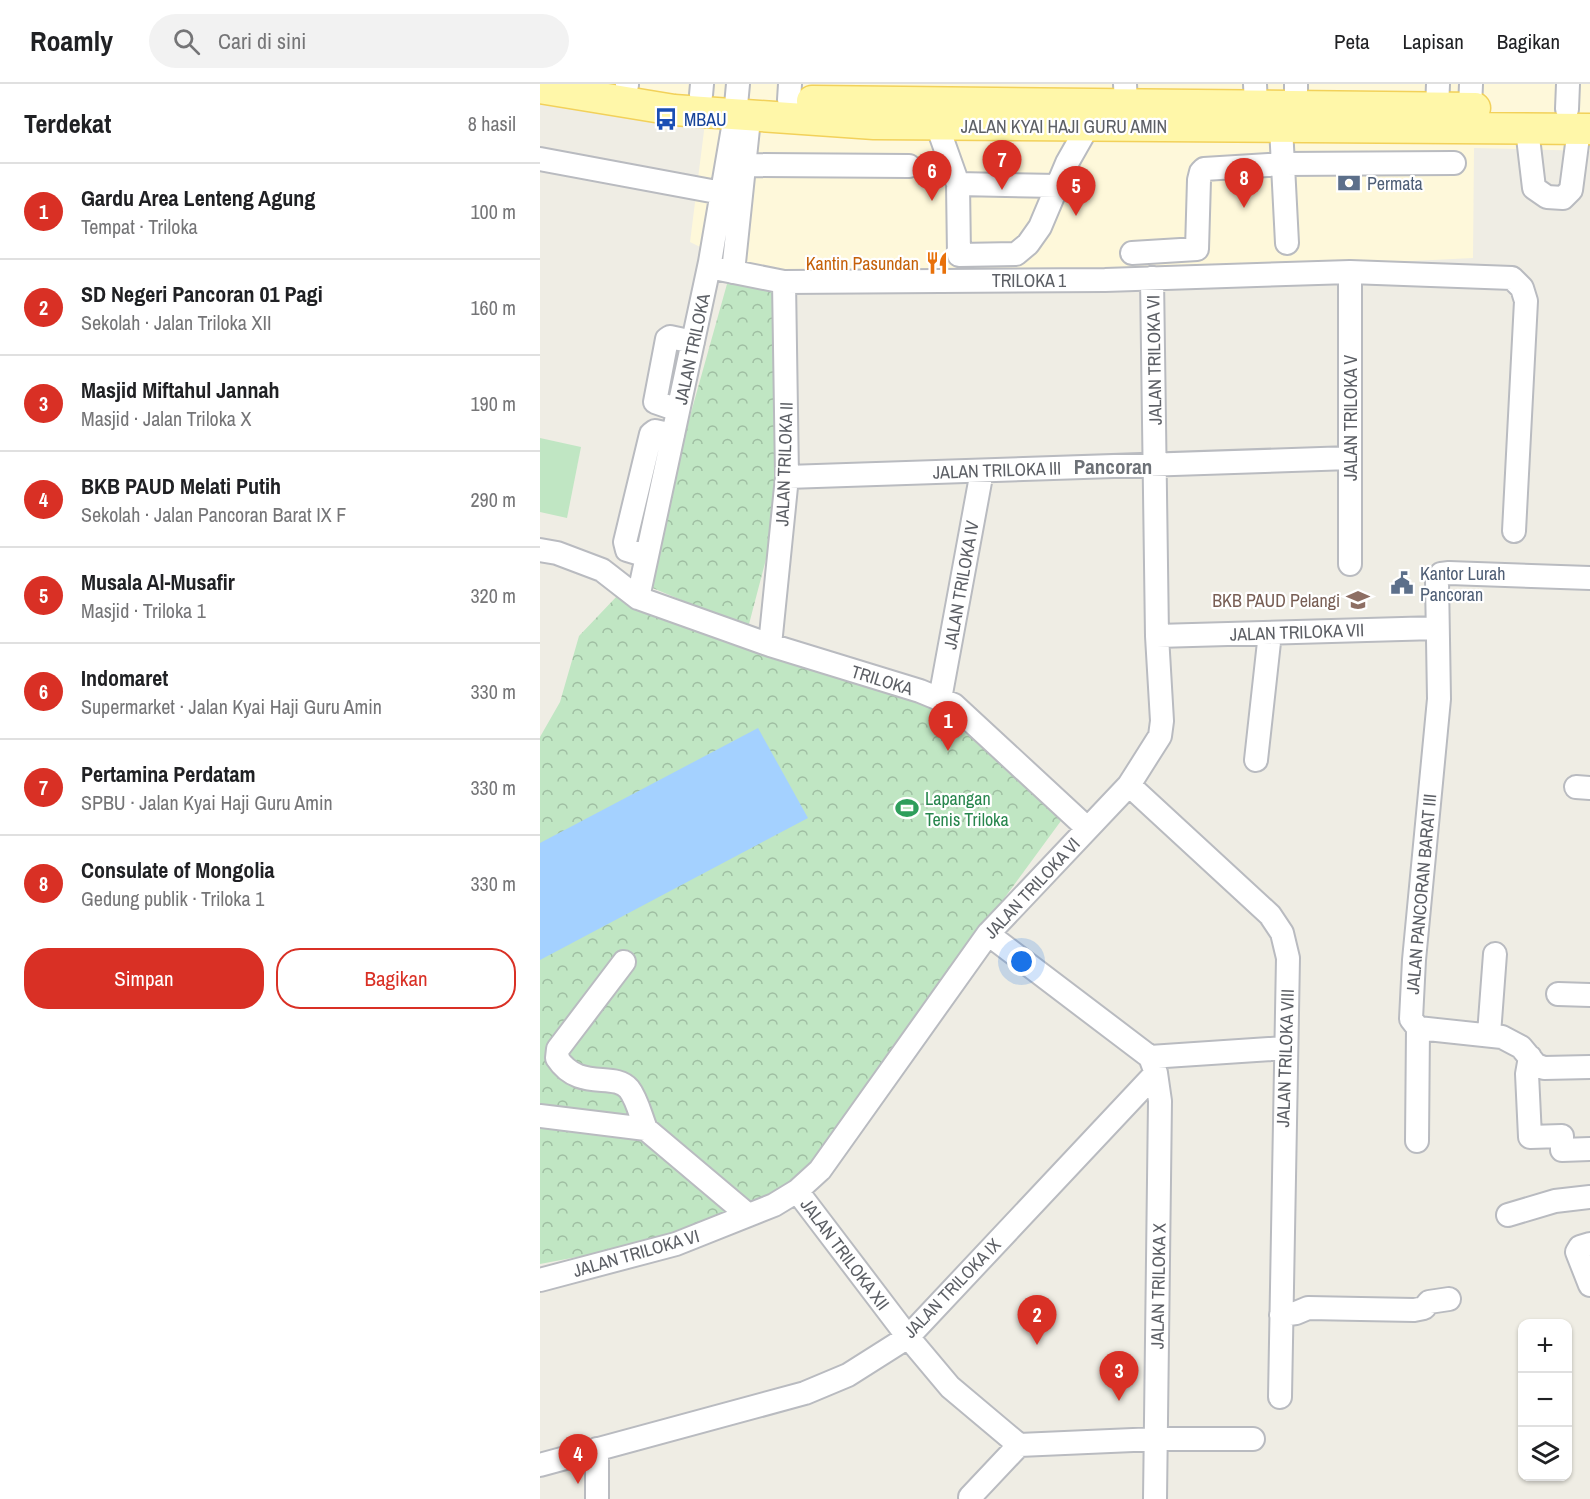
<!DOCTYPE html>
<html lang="id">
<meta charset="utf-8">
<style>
:root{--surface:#fff;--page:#f2f2f2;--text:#202124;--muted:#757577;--line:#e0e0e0;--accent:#d93025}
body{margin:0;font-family:"Archivo Narrow",sans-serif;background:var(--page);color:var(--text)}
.controls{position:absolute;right:18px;bottom:18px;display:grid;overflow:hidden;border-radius:12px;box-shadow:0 2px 4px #0004}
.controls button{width:54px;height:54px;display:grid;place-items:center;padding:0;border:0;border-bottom:2px solid var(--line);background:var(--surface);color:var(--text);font:30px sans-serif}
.you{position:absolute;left:482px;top:878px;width:21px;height:21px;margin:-15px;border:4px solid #fff;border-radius:50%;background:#1a73e8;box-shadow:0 0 0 9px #1a73e833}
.badge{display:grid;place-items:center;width:39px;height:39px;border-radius:50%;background:var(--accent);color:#fff;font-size:20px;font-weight:700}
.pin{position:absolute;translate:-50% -50px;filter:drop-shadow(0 2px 3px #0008)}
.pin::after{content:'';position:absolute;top:32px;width:21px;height:18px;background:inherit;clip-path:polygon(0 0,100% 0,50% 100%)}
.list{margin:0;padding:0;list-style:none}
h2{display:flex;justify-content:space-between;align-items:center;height:78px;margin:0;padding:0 24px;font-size:26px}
h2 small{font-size:20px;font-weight:400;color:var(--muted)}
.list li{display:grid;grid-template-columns:39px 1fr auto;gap:18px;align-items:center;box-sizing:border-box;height:96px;padding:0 24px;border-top:2px solid var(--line)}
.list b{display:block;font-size:22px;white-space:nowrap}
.list p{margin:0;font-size:20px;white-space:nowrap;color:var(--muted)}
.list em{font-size:20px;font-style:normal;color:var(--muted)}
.actions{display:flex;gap:12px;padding:18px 24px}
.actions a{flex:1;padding:14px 0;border:2px solid var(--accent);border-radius:24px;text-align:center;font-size:21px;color:var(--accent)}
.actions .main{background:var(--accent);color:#fff}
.icon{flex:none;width:33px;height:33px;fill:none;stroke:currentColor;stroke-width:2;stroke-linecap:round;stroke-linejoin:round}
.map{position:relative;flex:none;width:1050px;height:1415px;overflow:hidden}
header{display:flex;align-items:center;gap:36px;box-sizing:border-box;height:84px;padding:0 30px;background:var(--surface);border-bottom:2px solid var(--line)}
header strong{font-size:28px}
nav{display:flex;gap:33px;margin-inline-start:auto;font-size:21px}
.search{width:420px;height:54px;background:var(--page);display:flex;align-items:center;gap:15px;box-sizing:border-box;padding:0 21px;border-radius:33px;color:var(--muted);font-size:22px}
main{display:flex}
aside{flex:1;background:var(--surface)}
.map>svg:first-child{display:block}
.commercial{fill:#fef8da}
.grass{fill:#c0e6c3}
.forest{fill:url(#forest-crowns)}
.water{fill:#a4d1ff}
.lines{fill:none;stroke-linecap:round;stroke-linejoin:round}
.minor-casing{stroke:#b9bbc0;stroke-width:26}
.major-casing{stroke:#f2d15a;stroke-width:33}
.minor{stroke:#fff;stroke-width:22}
.major{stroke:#fff7a9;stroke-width:30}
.labels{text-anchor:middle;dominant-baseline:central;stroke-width:4.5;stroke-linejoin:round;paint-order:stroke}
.transit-label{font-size:18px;fill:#164399;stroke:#fff;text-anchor:start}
.street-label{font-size:18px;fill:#5c5f65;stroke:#fff}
.service-label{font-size:18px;fill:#4e5e75;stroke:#fff;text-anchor:start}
.food-label{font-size:18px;fill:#c56008;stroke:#fff;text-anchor:end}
.education-label{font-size:18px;fill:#785e54;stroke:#fff;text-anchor:end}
.leisure-label{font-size:18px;fill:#27864d;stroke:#fff;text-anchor:start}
.quarter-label{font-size:21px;font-weight:bold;fill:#6d7177;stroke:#fff}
</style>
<header>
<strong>Roamly</strong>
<div class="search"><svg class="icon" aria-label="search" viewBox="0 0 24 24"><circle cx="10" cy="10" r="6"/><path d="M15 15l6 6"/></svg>Cari di sini</div>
<nav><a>Peta</a><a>Lapisan</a><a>Bagikan</a></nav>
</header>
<main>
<aside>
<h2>Terdekat<small>8 hasil</small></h2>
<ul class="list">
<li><span class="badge">1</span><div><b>Gardu Area Lenteng Agung</b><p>Tempat · Triloka</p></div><em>100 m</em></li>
<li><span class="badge">2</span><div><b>SD Negeri Pancoran 01 Pagi</b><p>Sekolah · Jalan Triloka XII</p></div><em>160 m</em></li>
<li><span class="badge">3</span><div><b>Masjid Miftahul Jannah</b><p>Masjid · Jalan Triloka X</p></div><em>190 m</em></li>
<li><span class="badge">4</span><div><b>BKB PAUD Melati Putih</b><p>Sekolah · Jalan Pancoran Barat IX F</p></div><em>290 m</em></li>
<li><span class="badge">5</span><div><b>Musala Al-Musafir</b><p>Masjid · Triloka 1</p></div><em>320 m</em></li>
<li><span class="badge">6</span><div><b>Indomaret</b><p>Supermarket · Jalan Kyai Haji Guru Amin</p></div><em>330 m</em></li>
<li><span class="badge">7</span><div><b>Pertamina Perdatam</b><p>SPBU · Jalan Kyai Haji Guru Amin</p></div><em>330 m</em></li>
<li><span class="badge">8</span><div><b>Consulate of Mongolia</b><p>Gedung publik · Triloka 1</p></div><em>330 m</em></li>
</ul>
<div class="actions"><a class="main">Simpan</a><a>Bagikan</a></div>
</aside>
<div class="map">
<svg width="1050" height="1415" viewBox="0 0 1050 1415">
<defs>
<pattern id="forest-crowns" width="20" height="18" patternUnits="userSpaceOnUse" patternTransform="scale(1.5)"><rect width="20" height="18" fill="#c0e6c3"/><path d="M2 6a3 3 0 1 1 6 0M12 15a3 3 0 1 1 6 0" fill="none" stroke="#9fbea2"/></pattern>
</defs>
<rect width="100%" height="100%" fill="#efede4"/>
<!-- commercial -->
<path class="commercial" d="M89 0H1050V67L934 64 933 174 543 193 223 194 150 158 165 39 90 29Z"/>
<!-- grass -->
<path class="grass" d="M0 354 41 363 27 434 0 428Z"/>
<!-- forest -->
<path class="forest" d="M187 200 238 203 255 364 208 544 103 500Z
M78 511 212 562 394 624 526 730 257 1097 153 1151 0 1180V653L20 618 39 552Z"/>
<!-- water -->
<path class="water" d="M218 644 268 734 0 876V759Z"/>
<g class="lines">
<!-- minor casing -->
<g class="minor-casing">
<path id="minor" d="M585 0 586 20
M715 0 716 22
M87 1V0
M161 11 162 0
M249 16 250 0
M756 22V0
M897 24 898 0
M930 24 931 0
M1027 25 1028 0
M397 41 418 100 419 171 476 170 488 160 500 143 527 79 548 42
M741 43 747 159
M987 45 994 104 1007 113 1023 114 1031 106 1039 45
M0 75 182 109
M203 81 369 82
M418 100 518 102
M592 169 657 165 659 96 661 88 664 85 743 80 914 79
M169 183 244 198 565 196 810 188 972 194 982 204 986 217 974 447
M193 188 209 35
M810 188V480
M138 326 115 318 127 255 130 253 153 258
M247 393 810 374
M0 466 17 469 62 486 98 514 230 561 380 607 414 621 547 744
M107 472 87 466 85 458 111 350 115 347 133 351
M1050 494 909 489 901 490 897 496 899 615 874 876 871 935 878 944 962 953 981 963 996 981 1004 984 1050 983
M98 514 170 178 195 32 198 0
M617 552 897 544
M230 561 247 393 244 198
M400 615 442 387
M716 676 730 549
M589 701 730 831 742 849 748 874 740 1313
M1036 703 1050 704
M448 850 610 973
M84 878 18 965 17 974C39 1008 74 987 89 1005 97 1015 101 1033 106 1045
M1018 910 1050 911
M949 950 955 870
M990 973 987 990 990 1053 1022 1052V1066L1050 1065
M0 1032 106 1045 208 1131
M877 1057 878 944
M257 1107 368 1253 410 1303 479 1361 616 1355H713
M968 1131 1015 1117 1050 1113
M1050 1160 1040 1163 1037 1168 1050 1201
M0 1196 136 1160 234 1121 257 1107 280 1086 448 850 589 701 620 652 622 637 617 552 612 194
M741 1231 756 1229 768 1224 874 1226 884 1224 889 1218 909 1215
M0 1381 265 1309 308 1291 368 1253 616 989 610 973 745 964
M430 1413 479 1361
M57 1415V1365
M615 1415 620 1017 616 989"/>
</g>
<!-- major casing -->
<g class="major-casing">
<path id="major" d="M0 4 134 26 334 40 1050 45
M272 17 935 24"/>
</g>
<!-- minor -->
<use href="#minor" class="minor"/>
<!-- major -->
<use href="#major" class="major"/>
</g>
<!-- icons -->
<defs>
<g id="bus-bare" transform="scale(1.8)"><path d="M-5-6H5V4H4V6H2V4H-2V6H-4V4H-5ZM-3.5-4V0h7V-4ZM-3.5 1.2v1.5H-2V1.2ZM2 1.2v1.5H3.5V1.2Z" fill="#1a4fb4" stroke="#fff" stroke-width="2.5" paint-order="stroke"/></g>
<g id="bank-bare" transform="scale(1.8)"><path d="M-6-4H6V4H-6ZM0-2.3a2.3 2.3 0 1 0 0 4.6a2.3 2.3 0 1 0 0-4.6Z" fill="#5c6f8a" stroke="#fff" stroke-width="2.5" paint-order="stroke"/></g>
<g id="restaurant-bare" transform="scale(1.8)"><path d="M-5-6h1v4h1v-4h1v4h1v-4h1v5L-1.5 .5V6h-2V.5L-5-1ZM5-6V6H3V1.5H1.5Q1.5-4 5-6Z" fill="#e8710a" stroke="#fff" stroke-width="2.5" paint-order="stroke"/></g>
<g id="civic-bare" transform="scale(1.8)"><path d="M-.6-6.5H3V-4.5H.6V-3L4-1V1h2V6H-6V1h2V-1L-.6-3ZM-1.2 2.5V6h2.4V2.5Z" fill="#5c6f8a" stroke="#fff" stroke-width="2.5" paint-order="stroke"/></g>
<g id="school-bare" transform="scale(1.8)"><path d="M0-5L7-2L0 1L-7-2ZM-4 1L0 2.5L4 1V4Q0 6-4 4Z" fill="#8d6e63" stroke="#fff" stroke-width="2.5" paint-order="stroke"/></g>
<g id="stadium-bare" transform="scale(1.8)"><path d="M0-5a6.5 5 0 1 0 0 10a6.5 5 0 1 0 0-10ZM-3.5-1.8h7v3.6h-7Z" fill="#2e9e5b" stroke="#fff" stroke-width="2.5" paint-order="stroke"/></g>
</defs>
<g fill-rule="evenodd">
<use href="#bus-bare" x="126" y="35"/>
<use href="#bank-bare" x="809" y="99"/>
<use href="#restaurant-bare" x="397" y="179"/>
<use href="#civic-bare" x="862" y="499"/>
<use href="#school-bare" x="818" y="516"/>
<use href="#stadium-bare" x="367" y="724"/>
</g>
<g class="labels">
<!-- transit labels -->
<g class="transit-label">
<text x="144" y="35">MBAU</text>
</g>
<!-- street labels -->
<g class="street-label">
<text x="524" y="42">JALAN KYAI HAJI GURU AMIN</text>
<text x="489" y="196">TRILOKA 1</text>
<text transform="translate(152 265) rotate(-78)">JALAN TRILOKA</text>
<text transform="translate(614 276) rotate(-91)">JALAN TRILOKA VI</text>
<text transform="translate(810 334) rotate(-90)">JALAN TRILOKA V</text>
<text transform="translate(244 380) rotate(-88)">JALAN TRILOKA II</text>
<text transform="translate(457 386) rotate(-2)">JALAN TRILOKA III</text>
<text transform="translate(421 501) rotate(-80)">JALAN TRILOKA IV</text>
<text transform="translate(757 548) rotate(-2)">JALAN TRILOKA VII</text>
<text transform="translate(342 596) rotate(17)">TRILOKA</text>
<text transform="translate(492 804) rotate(-47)">JALAN TRILOKA VI</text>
<text transform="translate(881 810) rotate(-85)">JALAN PANCORAN BARAT III</text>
<text transform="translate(745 974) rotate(-88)">JALAN TRILOKA VIII</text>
<text transform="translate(96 1169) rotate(-16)">JALAN TRILOKA VI</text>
<text transform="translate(305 1170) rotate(53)">JALAN TRILOKA XII</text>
<text transform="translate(618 1202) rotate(-89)">JALAN TRILOKA X</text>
<text transform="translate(412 1204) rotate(-46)">JALAN TRILOKA IX</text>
</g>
<!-- service labels -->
<g class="service-label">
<text x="827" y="99">Permata</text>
<text x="880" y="489">Kantor Lurah<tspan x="880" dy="21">Pancoran</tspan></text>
</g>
<!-- food labels -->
<g class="food-label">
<text x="379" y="179">Kantin Pasundan</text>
</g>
<!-- education labels -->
<g class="education-label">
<text x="800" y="516">BKB PAUD Pelangi</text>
</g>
<!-- leisure labels -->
<g class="leisure-label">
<text x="385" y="714">Lapangan<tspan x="385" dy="21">Tenis Triloka</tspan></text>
</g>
<!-- quarter labels -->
<g class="quarter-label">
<text x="573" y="382">Pancoran</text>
</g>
</g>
</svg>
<div class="controls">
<button>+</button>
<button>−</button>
<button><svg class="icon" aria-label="layers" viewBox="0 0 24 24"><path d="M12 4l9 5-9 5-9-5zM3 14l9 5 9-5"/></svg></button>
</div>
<div class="you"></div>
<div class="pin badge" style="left:408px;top:667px">1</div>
<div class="pin badge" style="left:497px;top:1261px">2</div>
<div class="pin badge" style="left:579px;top:1317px">3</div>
<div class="pin badge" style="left:38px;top:1400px">4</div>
<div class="pin badge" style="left:536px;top:132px">5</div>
<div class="pin badge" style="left:392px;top:117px">6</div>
<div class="pin badge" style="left:462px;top:106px">7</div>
<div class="pin badge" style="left:704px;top:124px">8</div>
</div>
</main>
